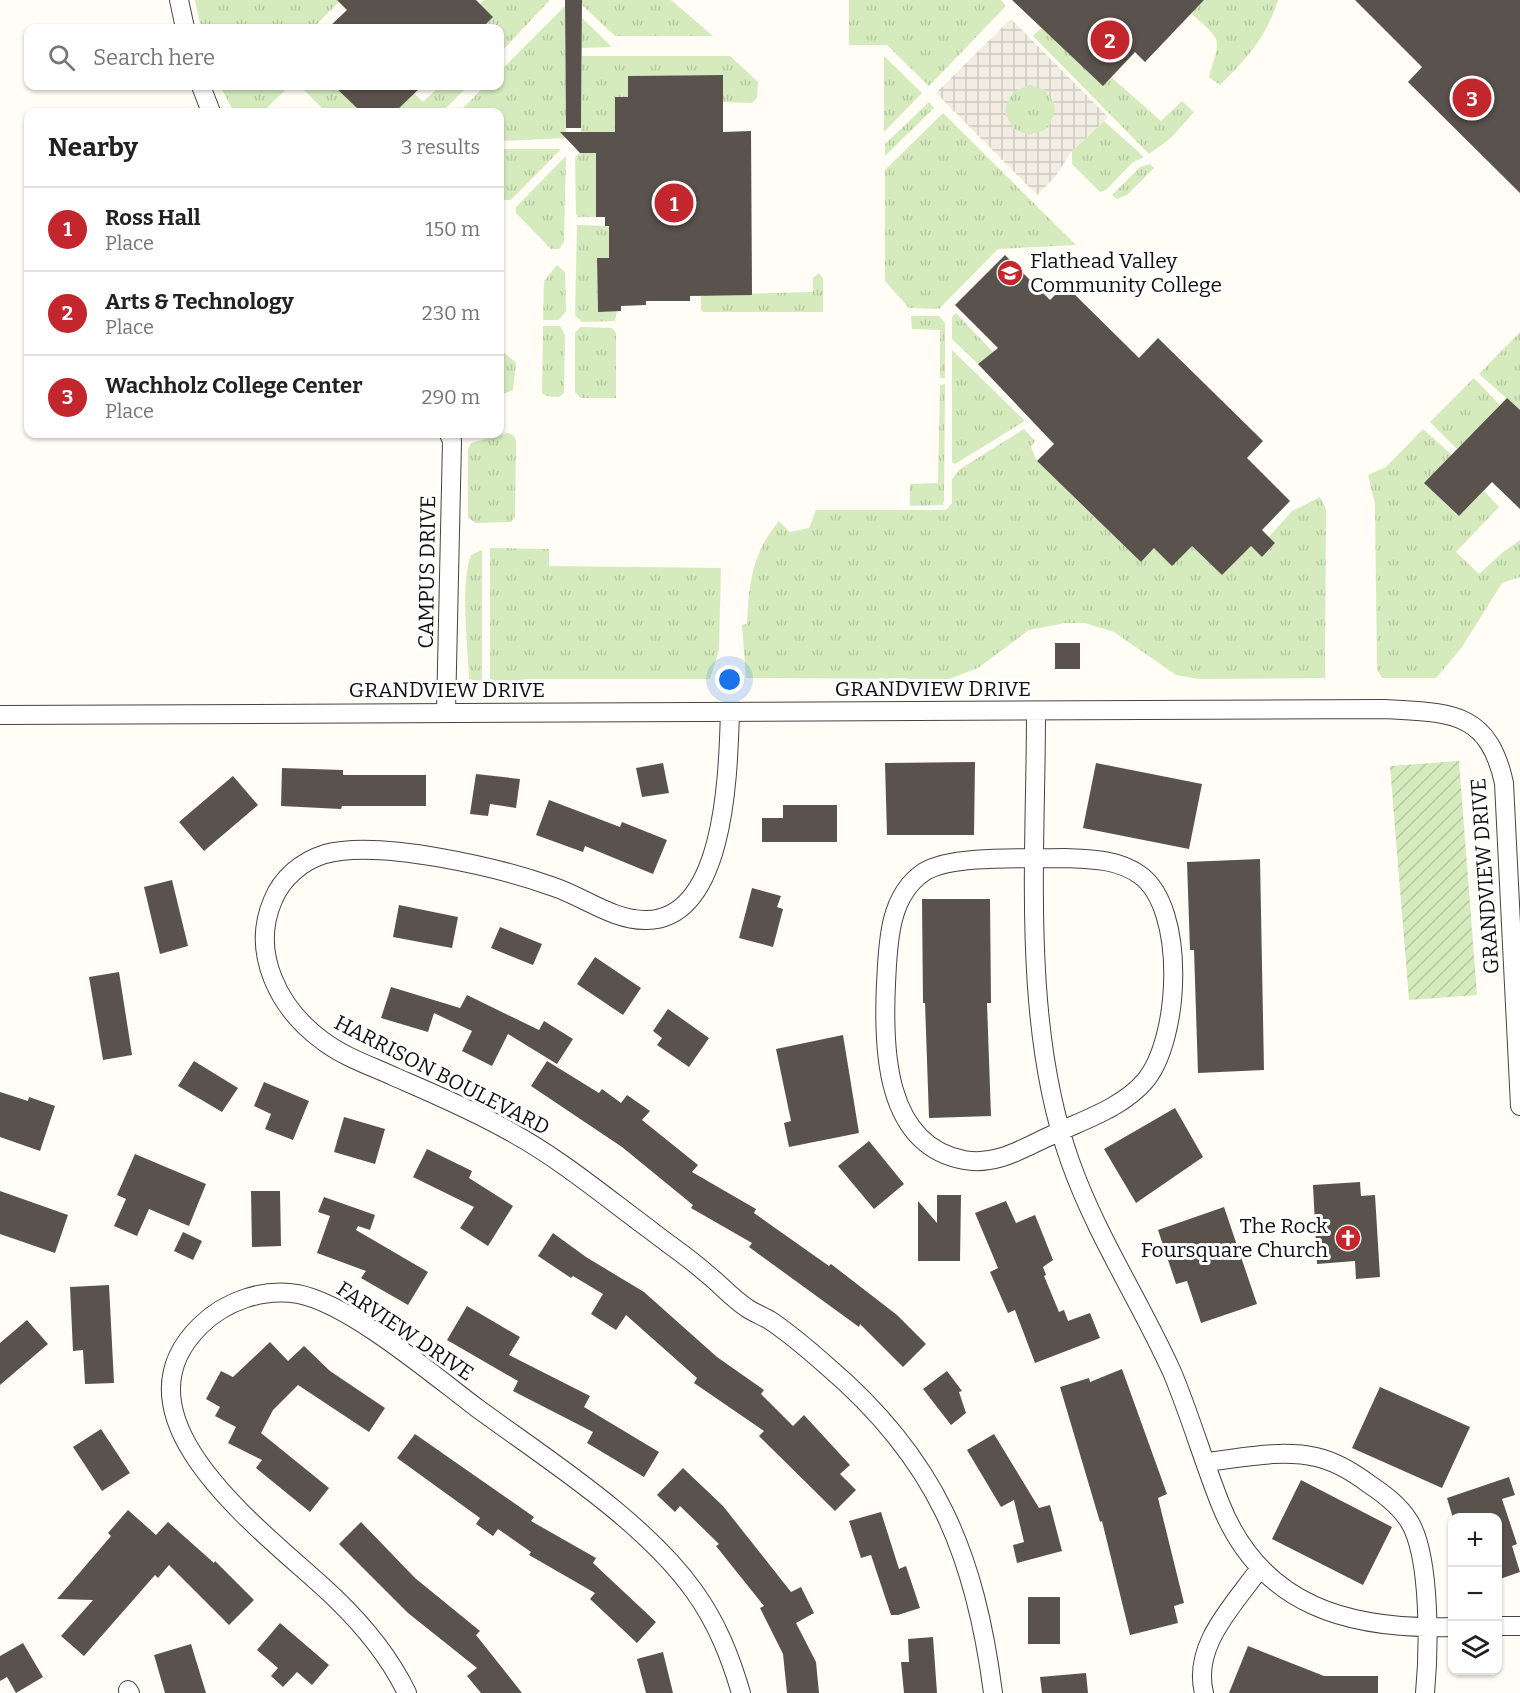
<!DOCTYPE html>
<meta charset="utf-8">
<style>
:root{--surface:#fff;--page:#f6f6f6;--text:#222;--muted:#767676;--line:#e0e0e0;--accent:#c4262e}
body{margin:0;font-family:Bitter,serif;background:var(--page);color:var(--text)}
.controls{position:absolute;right:18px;bottom:18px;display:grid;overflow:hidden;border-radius:12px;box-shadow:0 2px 4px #0004}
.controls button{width:54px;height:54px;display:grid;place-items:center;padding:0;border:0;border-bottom:2px solid var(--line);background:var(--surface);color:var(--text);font:30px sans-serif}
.you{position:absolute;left:730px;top:680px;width:21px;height:21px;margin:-15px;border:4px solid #fff;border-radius:50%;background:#1a73e8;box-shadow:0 0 0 9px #1a73e833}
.badge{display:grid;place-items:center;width:39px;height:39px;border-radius:50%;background:var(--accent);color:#fff;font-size:20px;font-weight:700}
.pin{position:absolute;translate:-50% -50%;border:3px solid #fff;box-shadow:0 2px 6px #0006}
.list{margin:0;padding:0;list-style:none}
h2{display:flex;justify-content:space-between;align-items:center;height:78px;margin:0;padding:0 24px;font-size:26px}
h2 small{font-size:20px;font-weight:400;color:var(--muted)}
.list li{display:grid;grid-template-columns:39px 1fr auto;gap:18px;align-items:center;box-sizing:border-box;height:84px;padding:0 24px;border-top:2px solid var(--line)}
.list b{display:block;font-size:22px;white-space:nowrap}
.list p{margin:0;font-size:20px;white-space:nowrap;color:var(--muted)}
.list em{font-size:20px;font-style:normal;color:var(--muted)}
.icon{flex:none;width:33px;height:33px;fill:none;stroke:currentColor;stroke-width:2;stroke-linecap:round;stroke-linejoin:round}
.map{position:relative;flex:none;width:1520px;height:1693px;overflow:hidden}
.search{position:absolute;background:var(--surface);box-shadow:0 2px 4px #0004;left:24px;top:24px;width:480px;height:66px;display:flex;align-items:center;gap:15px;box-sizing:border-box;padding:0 21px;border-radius:12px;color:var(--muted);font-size:22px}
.panel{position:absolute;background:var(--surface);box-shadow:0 2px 4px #0004;left:24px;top:108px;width:480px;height:330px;border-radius:12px}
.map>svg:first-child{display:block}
.grass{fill:url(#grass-tufts)}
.garden{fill:url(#garden-furrows)}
.plaza{fill:url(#plaza-grid);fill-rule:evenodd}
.building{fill:#5a524d}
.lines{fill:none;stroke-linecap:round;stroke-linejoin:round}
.street-casing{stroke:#444;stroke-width:20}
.street{stroke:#fff;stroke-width:18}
.labels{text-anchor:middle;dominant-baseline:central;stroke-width:6;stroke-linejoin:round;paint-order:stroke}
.poi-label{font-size:21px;fill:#111;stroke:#fff;text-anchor:start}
.street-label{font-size:21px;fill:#111;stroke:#fff}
</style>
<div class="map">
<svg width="1520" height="1693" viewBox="0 0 1520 1693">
<defs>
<pattern id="grass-tufts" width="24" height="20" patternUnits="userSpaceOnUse" patternTransform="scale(1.5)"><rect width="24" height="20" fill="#d5ebbd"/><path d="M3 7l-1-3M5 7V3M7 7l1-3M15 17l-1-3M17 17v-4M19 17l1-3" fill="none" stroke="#b6c8a1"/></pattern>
<pattern id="garden-furrows" width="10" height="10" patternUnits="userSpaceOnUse" patternTransform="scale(1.5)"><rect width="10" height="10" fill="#d5ebbd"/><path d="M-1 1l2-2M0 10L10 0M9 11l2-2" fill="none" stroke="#b6c8a1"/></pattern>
<pattern id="plaza-grid" width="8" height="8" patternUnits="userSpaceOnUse" patternTransform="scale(1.5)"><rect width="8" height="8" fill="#f1ede2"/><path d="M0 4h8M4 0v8" fill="none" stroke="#cecac1"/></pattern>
</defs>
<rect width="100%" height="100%" fill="#fffdf5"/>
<!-- grass -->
<path class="grass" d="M195 0H337L339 2 313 28H201Z
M484 0H550L500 53V28H482L493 17 480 4Z
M582 0H671L713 36H615L582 5Z
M849 0H1001L1006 6 929 86 887 45H849Z
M1204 0H1278C1265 39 1249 56 1220 85L1209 77C1221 35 1223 43 1191 13Z
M565 6 566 138 500 141V112H459L485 86H500V71Z
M582 18 612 47 582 48Z
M1041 28 1111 77 1161 121 1182 101 1194 112 1171 138 1149 154 1033 36Z
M582 56H730L758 82 757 98 752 103 723 102 722 75 628 76V97L615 98V132H604V139L581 132Z
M884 56 922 93 884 132Z
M1005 110a25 25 0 1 1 50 0a25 25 0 1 1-50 0Z
M220 86H289L263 112H234Z
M300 86H334L361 112H326Z
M440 86H468L442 112H395L414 93 423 102Z
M929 102 934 108 885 156V144Z
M943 113 1076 245 998 249 939 309 909 308 885 281V170Z
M1104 121 1144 157 1132 163 1106 190 1100 192 1072 164V151Z
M500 149H561L511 200H503L500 196Z
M580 153H596V217H578L576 213 575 157Z
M566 156 564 242 559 249H551L516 213V207Z
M1150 164 1154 168 1127 195 1117 199 1112 195 1140 167Z
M577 225 609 226V258L597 259 598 311H617L615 321 582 322 575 315Z
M557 265 565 272 566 311 559 320H543L544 281Z
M819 273 823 279V312H703L701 310V295L813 292V278Z
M956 313 993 352 978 364 952 339V317Z
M911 316H939L945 323V378H940V330L912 329Z
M543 326H560L565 335 564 393 559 397 546 396 542 393Z
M580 327 612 328 616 333V398H581L575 392V333Z
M1520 332V410L1479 374Z
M500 349 516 363 513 390 500 395Z
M952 350 1025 421 955 464 952 462Z
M1474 378 1500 405 1457 449 1430 422Z
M945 384 944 500 943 505 910 506V484L938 483 940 385Z
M1024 429 1035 441 1031 447 1037 461 1141 562 1154 548 1192 546 1222 575 1251 546 1262 557 1275 544 1269 537 1292 511 1320 497 1326 509 1325 678 1199 679 1176 675 1114 632 1085 623H1065L1029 630 978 668 949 679 746 678 742 625 747 624C749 583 752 553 779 521L790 532 809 528 816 510H946L952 503V479L960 469Z
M1423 429 1452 455 1425 483 1458 516 1484 491 1499 507 1456 552 1479 574 1503 552 1520 540V577L1502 583 1462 647 1436 678H1382L1377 669 1375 504 1368 475 1386 467Z
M508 433 514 436 516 441 515 517 511 522 476 523 468 518V449L471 443Z
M490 548 549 549V566L721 568 719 650 710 679H530L490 682Z
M482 550V682L469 679C468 647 460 583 471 555Z"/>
<!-- garden -->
<path class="garden" d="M1459 761 1477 995 1409 1000 1390 766Z"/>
<!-- plaza -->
<path class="plaza" d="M1011 19 1108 117 1072 151 1055 177 1037 195 936 93ZM1030 85 1045 90 1054 103 1055 111 1049 126 1043 131 1028 135 1013 128 1005 113 1006 105 1014 91Z"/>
<!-- building -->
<path class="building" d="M337 0H476L493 17 482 28H328L347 10Z
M565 0H582L581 128H566Z
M1012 0H1204L1145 62 1135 52 1103 86Z
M1355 0H1520V193L1408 82 1422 67Z
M723 75V132L751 131 752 295 690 296V301H646V305L621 306V311L598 312 597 258H609V226H605V217H596V153H580L560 132H615V97H628V76Z
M334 86H422L395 112H361Z
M1005 255 1050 300 1065 285 1139 358 1158 338 1263 441 1247 458 1290 501 1262 530 1275 543 1262 557 1251 546 1222 575 1192 546 1172 566 1154 548 1141 562 1037 461 1054 444 978 364 998 348 955 305Z
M1507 398 1520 410V509L1492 482 1459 516 1424 483Z
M1055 643H1080V669H1055Z
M975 762 974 835H887L885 763Z
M663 763 669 793 642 797 636 768Z
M1096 763 1202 784 1189 849 1083 828Z
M282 768 343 770V775H426V806H342L341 809 281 806Z
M476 774 520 779 516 808 490 804 488 816 470 814Z
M233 776 258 805 204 851 179 822Z
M549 800 620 827 622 822 667 840 653 874 585 846 583 852 536 835Z
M783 805H837V842H762V818H783Z
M1260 859 1264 1070 1198 1073 1194 950H1190L1187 862Z
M172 880 188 946 160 954 144 887Z
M752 888 781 896 777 907 783 909 773 947 739 938Z
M922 899H990L991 1003H987L991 1116 929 1118 925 1003H923Z
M399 905 458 917 452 948 393 937Z
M500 927 542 944 533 965 491 948Z
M595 957 641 988 623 1015 577 984Z
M119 972 132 1055 103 1060 89 977Z
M391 987 460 1008 467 995 539 1030 544 1021 573 1039 557 1064 508 1034 492 1066 462 1051 472 1031 434 1013 428 1032 381 1018Z
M668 1009 709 1038 689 1067 657 1045 662 1038 653 1031Z
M843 1035 859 1133 789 1147 784 1123 791 1121 776 1049Z
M194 1061 238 1088 222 1112 178 1086Z
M547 1061 599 1093 602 1089 621 1103 627 1095 650 1111 642 1120 698 1165 692 1172 756 1209 754 1213 829 1266 831 1264 897 1315 926 1344 903 1367 860 1324 859 1327 749 1247 752 1243 691 1208 693 1205 622 1147 531 1086Z
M264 1082 309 1101 293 1140 265 1129 271 1114 254 1106Z
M0 1092 28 1101 29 1097 55 1106 40 1151 0 1137Z
M1175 1108 1203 1157 1136 1203 1104 1149Z
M344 1117 385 1129 375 1164 334 1152Z
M869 1141 904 1184 874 1209 838 1166Z
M427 1149 472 1171 469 1178 513 1206 488 1246 460 1228 474 1207 413 1177Z
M135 1154 206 1184 189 1226 149 1209 137 1236 114 1226 126 1199 117 1195Z
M1360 1182 1361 1196 1375 1195 1380 1277 1356 1279 1355 1261 1317 1264 1313 1185Z
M0 1191 68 1215 55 1253 0 1234Z
M251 1191H280L281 1246 252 1247Z
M937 1195H961L960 1261H918V1201L937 1223Z
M324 1197 375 1215 370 1230 358 1226 356 1230 428 1272 408 1305 361 1278 366 1271 317 1253 330 1216 318 1212Z
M1006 1201 1016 1223 1035 1215 1053 1260 1043 1267 1046 1275 1044 1276 1059 1312 1064 1310 1068 1321 1090 1313 1100 1338 1035 1363 1015 1310 1008 1313 990 1272 998 1268 975 1213Z
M1224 1207 1257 1304 1201 1323 1187 1281 1176 1284 1158 1230Z
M183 1232 202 1241 193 1260 174 1251Z
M553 1233 586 1257 644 1292 717 1357 764 1390 761 1394 793 1426 804 1415 850 1465 840 1474 856 1490 835 1511 759 1436 764 1431 694 1383 697 1378 626 1315 616 1330 591 1314 603 1294 573 1276 571 1278 538 1256Z
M109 1285 114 1383 85 1384 83 1350 73 1351 70 1287Z
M467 1306 520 1337 509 1355 590 1396 584 1407 659 1452 644 1477 587 1443 593 1432 513 1391 518 1381 447 1340Z
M27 1320 48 1344 0 1385V1343Z
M270 1342 288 1361 304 1346 330 1371 385 1408 369 1432 298 1385 273 1410 261 1433 329 1488 310 1512 256 1468 262 1460 228 1443 236 1427 215 1416 220 1407 206 1399 221 1371 233 1377Z
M1122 1369 1167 1494 1158 1498 1184 1603 1174 1606 1178 1623 1130 1635 1102 1521 1100 1522 1060 1387 1089 1378 1090 1382Z
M947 1371 962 1391 959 1392 966 1413 951 1425 923 1389Z
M1380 1387 1470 1427 1442 1488 1352 1448Z
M101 1429 130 1473 102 1491 73 1447Z
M415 1434 534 1517 531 1521 596 1558 593 1563 656 1622 637 1643 590 1599 595 1593 529 1555 531 1552 498 1529 493 1536 476 1524 480 1518 397 1458Z
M994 1434 1039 1508 1050 1505 1062 1551 1017 1563 1013 1545 1024 1542 1014 1500 1001 1507 967 1450Z
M683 1468 723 1506 791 1592 801 1587 814 1613 796 1623 816 1662 819 1693H787L783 1654 760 1608 764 1606 716 1546 719 1544 680 1506 675 1512 657 1495Z
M1509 1477 1515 1495 1502 1499 1517 1544 1512 1546 1520 1572 1497 1580V1518H1453L1447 1498Z
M1301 1480 1392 1527 1363 1585 1272 1539Z
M128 1510 156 1535 168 1522 214 1563 215 1561 254 1600 229 1625 169 1565 158 1578 155 1575 84 1656 61 1636 93 1600 57 1599 111 1536 108 1533Z
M881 1512 899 1569 906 1566 920 1608 898 1615H891L871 1555 861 1558 849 1521Z
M361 1522 415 1578 480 1631 476 1635 522 1693H481L467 1676 477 1668 408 1613 339 1544Z
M1028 1597H1060V1644H1028Z
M280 1623 329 1665 312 1685 297 1672 283 1687 271 1676 278 1668 257 1650Z
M933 1637 937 1693H904L901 1662H909L908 1639Z
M23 1643 43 1677 16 1693 7 1677 0 1681V1656Z
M191 1644 206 1693H165L154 1655Z
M1248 1646 1324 1676H1378V1693H1229Z
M663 1652 673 1693H646L637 1659Z
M1086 1673 1088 1693H1042L1040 1677Z"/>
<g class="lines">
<!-- street casing -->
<g class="street-casing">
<path id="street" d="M179 0 185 28
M201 86 211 112
M446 712 452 441 449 434
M730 712C728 767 727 918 647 920 614 921 584 897 554 887 501 868 380 839 325 854 302 861 282 878 273 900 250 953 279 1009 323 1041 344 1057 371 1066 395 1077 434 1094 472 1110 509 1131 559 1158 603 1195 649 1229 668 1244 688 1257 706 1273 720 1284 732 1298 747 1308 754 1313 763 1316 771 1321 790 1334 809 1350 827 1366 936 1459 975 1553 993 1693
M1036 712C1036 857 1021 1023 1070 1161 1096 1235 1140 1301 1172 1372 1190 1415 1203 1460 1220 1503 1261 1607 1350 1630 1452 1627
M0 715 1385 709C1449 713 1488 710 1504 783L1520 1106
M1065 858C1091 859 1118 859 1140 875 1187 909 1180 1040 1145 1081 1122 1108 1083 1120 1052 1135 1023 1148 997 1166 964 1160 884 1145 883 1047 886 984 888 945 888 896 924 872 952 854 1031 859 1065 858Z
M1206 1462C1241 1458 1281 1449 1316 1457 1334 1461 1353 1472 1369 1484 1384 1494 1399 1505 1409 1521 1431 1556 1429 1651 1425 1693
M1498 1626H1520
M128 1690 130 1693
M407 1693C390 1658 364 1626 336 1599 275 1539 103 1422 200 1326 225 1301 263 1288 298 1294 350 1304 433 1375 477 1408 548 1460 643 1520 694 1591 717 1623 730 1656 741 1693
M1204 1693C1192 1645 1234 1605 1260 1568"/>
</g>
<!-- street -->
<use href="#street" class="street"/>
</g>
<!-- icons -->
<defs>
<g id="university-disc" transform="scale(1.35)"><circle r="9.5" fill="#c4262e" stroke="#fff"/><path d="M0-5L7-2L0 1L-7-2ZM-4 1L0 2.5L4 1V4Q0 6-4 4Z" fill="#fff"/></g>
<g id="church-disc" transform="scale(1.35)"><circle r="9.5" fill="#c4262e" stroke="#fff"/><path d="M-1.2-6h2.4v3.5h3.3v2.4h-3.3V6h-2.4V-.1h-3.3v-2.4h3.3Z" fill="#fff"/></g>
</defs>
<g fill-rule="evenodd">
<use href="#university-disc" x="1010" y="273"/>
<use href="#church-disc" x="1348" y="1238"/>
</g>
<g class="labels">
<!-- poi labels -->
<g class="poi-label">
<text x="1030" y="261">Flathead Valley<tspan x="1030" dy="24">Community College</tspan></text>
<text x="1328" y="1226" text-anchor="end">The Rock<tspan x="1328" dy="24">Foursquare Church</tspan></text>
</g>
<!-- street labels -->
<g class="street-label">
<text transform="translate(427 572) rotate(-89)">CAMPUS DRIVE</text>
<text x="933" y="689">GRANDVIEW DRIVE</text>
<text x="447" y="690">GRANDVIEW DRIVE</text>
<text transform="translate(1485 876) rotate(-94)">GRANDVIEW DRIVE</text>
<text transform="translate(442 1075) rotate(27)">HARRISON BOULEVARD</text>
<text transform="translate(405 1331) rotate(34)">FARVIEW DRIVE</text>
</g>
</g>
</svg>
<div class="controls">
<button>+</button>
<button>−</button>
<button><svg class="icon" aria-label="layers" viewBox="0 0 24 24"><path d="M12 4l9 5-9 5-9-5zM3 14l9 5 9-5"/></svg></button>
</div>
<div class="you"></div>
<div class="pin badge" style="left:674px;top:203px">1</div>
<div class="pin badge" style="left:1110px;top:40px">2</div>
<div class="pin badge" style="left:1472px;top:98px">3</div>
<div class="search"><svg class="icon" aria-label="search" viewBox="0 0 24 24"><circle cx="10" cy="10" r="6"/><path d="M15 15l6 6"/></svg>Search here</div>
<section class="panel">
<h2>Nearby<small>3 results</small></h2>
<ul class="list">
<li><span class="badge">1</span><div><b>Ross Hall</b><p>Place</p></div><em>150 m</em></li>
<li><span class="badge">2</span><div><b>Arts &amp; Technology</b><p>Place</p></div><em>230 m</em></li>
<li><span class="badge">3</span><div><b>Wachholz College Center</b><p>Place</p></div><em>290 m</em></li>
</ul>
</section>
</div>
